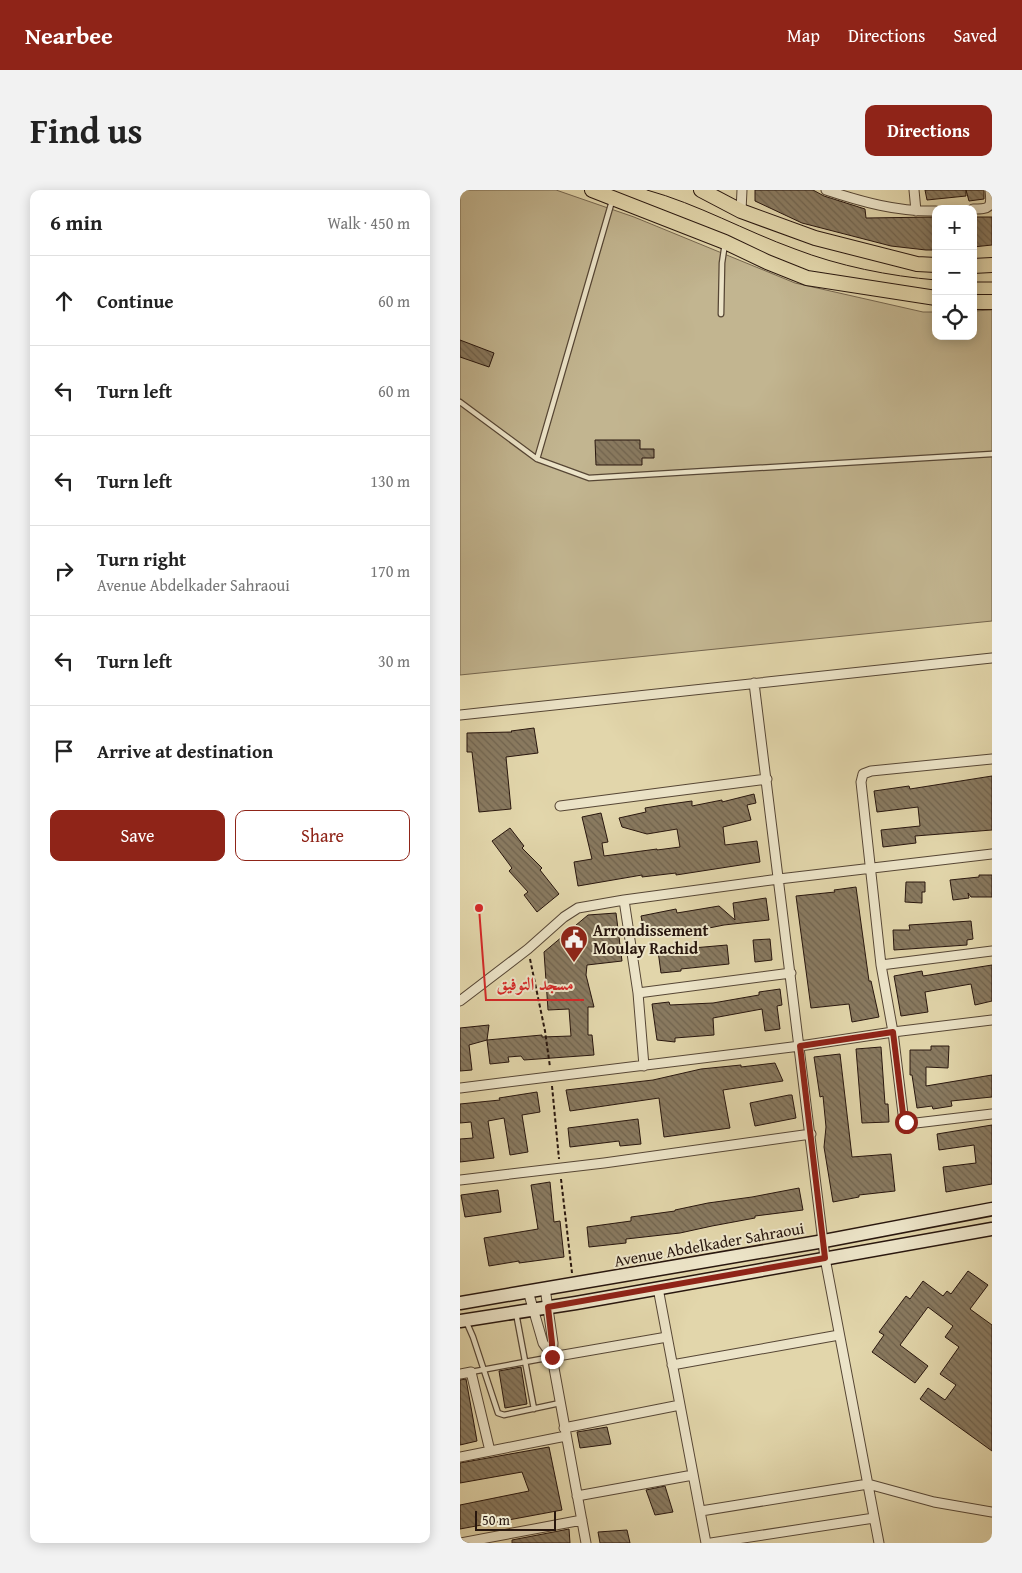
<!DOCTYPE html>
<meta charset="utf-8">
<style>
:root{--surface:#fff;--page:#f2f2f2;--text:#222;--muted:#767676;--line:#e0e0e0;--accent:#8f2418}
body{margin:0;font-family:"Gentium Book Plus",Amiri,serif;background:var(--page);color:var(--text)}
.controls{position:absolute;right:15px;top:15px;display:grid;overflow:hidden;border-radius:10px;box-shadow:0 2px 12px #0003}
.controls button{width:45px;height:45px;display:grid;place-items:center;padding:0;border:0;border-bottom:1px solid var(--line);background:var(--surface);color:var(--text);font:25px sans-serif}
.scale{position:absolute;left:15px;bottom:12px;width:81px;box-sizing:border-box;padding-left:5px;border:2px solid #28160e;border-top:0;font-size:14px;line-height:18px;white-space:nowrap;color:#28160e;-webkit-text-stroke:4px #ece4c8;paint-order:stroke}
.stop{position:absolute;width:15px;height:15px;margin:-11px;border:4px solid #8f2418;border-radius:50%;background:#fff}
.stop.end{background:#8f2418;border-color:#fff;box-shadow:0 1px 5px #0008}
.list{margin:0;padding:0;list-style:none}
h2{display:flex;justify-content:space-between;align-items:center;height:65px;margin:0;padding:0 20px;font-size:21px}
h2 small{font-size:16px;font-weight:400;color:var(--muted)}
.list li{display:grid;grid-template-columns:32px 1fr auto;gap:15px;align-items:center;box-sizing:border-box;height:90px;padding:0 20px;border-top:1px solid var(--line)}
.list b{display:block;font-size:19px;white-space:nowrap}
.list p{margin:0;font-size:16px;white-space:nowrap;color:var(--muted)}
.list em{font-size:16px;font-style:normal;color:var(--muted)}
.actions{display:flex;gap:10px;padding:15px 20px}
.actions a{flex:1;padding:11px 0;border:1px solid var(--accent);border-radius:10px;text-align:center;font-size:18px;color:var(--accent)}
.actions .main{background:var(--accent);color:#fff}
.icon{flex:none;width:28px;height:28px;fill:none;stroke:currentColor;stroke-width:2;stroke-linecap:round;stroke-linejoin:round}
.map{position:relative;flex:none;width:532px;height:1353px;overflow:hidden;border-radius:10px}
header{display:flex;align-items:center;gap:30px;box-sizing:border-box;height:70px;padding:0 25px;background:var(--accent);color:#fff}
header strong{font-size:24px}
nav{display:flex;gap:28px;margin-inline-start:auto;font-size:18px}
.intro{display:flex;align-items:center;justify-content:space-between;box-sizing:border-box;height:120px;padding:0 30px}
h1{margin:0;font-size:35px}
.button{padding:12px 22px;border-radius:10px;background:var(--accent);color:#fff;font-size:18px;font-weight:700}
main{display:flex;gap:30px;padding:0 30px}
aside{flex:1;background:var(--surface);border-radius:10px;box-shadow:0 2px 12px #0003}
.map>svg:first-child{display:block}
.green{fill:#c2b590;stroke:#75664f}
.building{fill:url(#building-back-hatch);stroke:#28160e}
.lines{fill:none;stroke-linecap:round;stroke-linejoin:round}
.lane-casing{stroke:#564635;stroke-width:7}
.street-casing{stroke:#564635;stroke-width:11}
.secondary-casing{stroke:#28160e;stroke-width:15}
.primary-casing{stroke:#28160e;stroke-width:16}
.path{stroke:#28160e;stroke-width:2;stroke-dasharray:4 2.5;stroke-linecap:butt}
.lane{stroke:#ece4c8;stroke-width:4.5}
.street{stroke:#ece4c8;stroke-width:9}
.secondary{stroke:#ece4c8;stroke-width:12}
.primary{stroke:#e2d6ab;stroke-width:14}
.tram{stroke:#28160e;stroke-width:1}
.route{stroke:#8f2418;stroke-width:6}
.labels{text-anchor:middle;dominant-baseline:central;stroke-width:4;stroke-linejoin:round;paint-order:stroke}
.poi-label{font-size:16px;font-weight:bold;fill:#28160e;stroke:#ece4c8;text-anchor:start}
.street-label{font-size:16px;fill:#28160e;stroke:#ece4c8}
.leader{fill:none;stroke:#d62828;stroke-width:2}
.callout-dot{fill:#d62828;stroke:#ece4c8;stroke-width:2}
.callout-label{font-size:18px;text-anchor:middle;font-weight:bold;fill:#d62828;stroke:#ece4c8;stroke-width:4;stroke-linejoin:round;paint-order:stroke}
</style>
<header>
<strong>Nearbee</strong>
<nav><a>Map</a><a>Directions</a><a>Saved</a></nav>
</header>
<div class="intro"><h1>Find us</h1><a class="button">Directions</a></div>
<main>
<aside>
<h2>6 min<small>Walk · 450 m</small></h2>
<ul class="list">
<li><svg class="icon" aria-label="ahead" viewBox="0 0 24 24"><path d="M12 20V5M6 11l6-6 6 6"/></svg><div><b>Continue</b></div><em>60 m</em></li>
<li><svg class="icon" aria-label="left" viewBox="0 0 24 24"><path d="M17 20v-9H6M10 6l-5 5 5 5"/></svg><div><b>Turn left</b></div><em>60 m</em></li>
<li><svg class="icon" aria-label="left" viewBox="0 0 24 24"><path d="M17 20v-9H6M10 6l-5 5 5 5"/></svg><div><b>Turn left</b></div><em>130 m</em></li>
<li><svg class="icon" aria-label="right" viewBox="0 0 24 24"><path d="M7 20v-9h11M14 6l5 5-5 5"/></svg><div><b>Turn right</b><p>Avenue Abdelkader Sahraoui</p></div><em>170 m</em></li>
<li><svg class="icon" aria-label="left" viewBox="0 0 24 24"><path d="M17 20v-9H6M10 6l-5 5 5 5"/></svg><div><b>Turn left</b></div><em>30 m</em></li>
<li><svg class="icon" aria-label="arrive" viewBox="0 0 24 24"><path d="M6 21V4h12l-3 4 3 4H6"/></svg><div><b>Arrive at destination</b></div></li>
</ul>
<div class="actions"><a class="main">Save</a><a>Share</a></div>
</aside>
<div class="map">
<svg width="532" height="1353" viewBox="0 0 532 1353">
<defs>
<pattern id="building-back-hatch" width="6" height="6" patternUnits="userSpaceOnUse" patternTransform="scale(1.25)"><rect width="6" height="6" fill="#897a60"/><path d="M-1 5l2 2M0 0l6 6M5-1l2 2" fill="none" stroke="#70634e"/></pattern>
</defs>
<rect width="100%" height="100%" fill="#e2d6ab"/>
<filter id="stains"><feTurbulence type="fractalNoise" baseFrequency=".004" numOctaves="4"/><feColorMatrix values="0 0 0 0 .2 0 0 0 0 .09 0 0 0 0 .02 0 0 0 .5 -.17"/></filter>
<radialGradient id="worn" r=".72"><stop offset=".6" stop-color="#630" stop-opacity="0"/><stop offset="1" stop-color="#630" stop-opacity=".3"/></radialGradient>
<!-- green -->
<path class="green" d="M0 0H96L174 27 335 93 463 122H476V146H513V121L532 120V431L0 485Z"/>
<!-- building -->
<path class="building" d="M295 0H353L364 6 405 19 406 28 476 27V60H466L431 56 342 33 295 11Z
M465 0H506V6L467 10Z
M506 0H524V9L509 11Z
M513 27H532V55L513 57Z
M0 150 34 163 29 177 0 167Z
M135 250H180V259H194V268H182V275H136Z
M74 538 78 563 46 567 51 619 19 622 12 562H7V543L52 542 51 541Z
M532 586V640L455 646 456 653 423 657 421 640 460 636 458 617 417 622 414 601 449 596 450 599Z
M294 604 296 613 287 615 291 630 263 637 265 655 297 651 300 672 216 685V683L182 687V685L118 696 114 672 132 669 122 627 141 623 148 652 142 653 144 666 197 659V660L220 657 217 639 187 644 162 637 159 628 186 622 185 618 203 615 232 611V616L262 610V612Z
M50 638 64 656 62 658 82 678 80 680 99 704 77 722 64 705 68 702 49 681 52 678 32 651Z
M519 685H532V707H511L508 703 509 708 493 710 490 690 519 687Z
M446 692H465V702H462V713L445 712Z
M396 697 409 791H411L419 827 392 832 389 814 351 818 336 706 375 702 374 700Z
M306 708 309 730 264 735 244 739 219 738V740L185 746 181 726 216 719 217 723 259 716 275 730 273 713Z
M156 723 162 771 127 775 126 785 134 817H128V845H132L134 865 64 870 61 866 48 867 49 872 30 874 27 850 82 845V847L111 846 109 819 88 820 84 762 128 725Z
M511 731 513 749 507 750V755L434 760 433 740H450L449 735Z
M310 749 312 770 295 772 293 750Z
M267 755 269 774 221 779V781L201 783 198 761Z
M532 775V811L515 815 511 794 465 802 468 822 441 826 434 786 462 781 463 786Z
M320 799 322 815 317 816 320 839 305 841 302 819 253 828 254 845 215 848V852L197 850 192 814 209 812 210 815 253 813 299 805V802Z
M29 835 27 850 9 855 12 880 0 881V838Z
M471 856H489L488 878 466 877V896L532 885V907L491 911 492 916 473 919 472 916 457 918 452 885H450V860H471Z
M421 857 425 914H428L429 932 402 933 396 859Z
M380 864 392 967 431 964 435 1001 399 1005V1007L373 1012 364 957 366 937 363 906 360 907 354 867Z
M315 873 323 891 263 900 270 938 204 947 199 908 110 921 106 900 193 890 241 879 281 875V877Z
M77 902 80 922 62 925 68 962 50 965 44 928 28 931 34 968 0 972V949L13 948 11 932 0 933V914L40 910 39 908Z
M329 905H332L336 928 295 936 290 913Z
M178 929 181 954 160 956 159 951 110 957 108 938Z
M532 935V994L486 1002 483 977 516 973 514 955 479 960 477 944Z
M90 992 94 1032 100 1031 104 1067 59 1073V1071L29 1076 24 1048 78 1039 71 995Z
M339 998 343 1020 295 1026V1028L252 1036 220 1043 166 1049V1053L129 1057 127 1037 171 1031V1027L215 1021V1020L248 1013 292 1007Z
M38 1000 41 1022 5 1027 1 1005Z
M508 1081 528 1095 510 1119 532 1135V1261L460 1209 468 1198 485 1210 496 1195 480 1184 499 1157 485 1147 493 1136 468 1117 440 1155 468 1176 455 1193 412 1162 424 1145 419 1142 446 1106 450 1109 463 1091 483 1106 487 1101 491 1104Z
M61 1177 67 1214 45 1218 39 1181Z
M6 1189 17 1251 0 1255V1190Z
M147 1237 151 1254 120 1258 117 1242Z
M89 1257 102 1320 0 1339V1315L69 1301 62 1282 0 1293V1273Z
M205 1296 213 1322 195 1325 186 1300Z
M109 1339 110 1353H52V1350Z
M167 1340 170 1353H140L138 1342Z"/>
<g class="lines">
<!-- lane casing -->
<g class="lane-casing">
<path id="lane" d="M261 124 262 73 265 53
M0 212 77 269 129 288 532 264
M77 269 152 11
M56 1123 74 1219
M6 1131 13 1147 38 1223 44 1225 100 1213
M11 1182 92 1167"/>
</g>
<!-- street casing -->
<g class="street-casing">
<path id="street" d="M366 0C402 12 438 22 476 21
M454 0 456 21
M513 19C530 19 532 18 530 0
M281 21 282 0
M294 493 365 1068 419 1353
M0 525 532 468
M532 569 411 581 403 584 401 592 421 775 433 842 443 924 446 932 456 933 532 924
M100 616 307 589
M164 710 178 803 184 876
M421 775 532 761
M178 803 331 783
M0 811 68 759 104 727 118 718 164 710 319 689 532 664
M0 898 340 856 433 842 532 830
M0 990 144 973 351 944
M85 1098 93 1153 92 1167 126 1353
M198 1098 246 1353
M68 1101 83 1153 92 1166
M92 1167 207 1147
M212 1175 379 1145
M0 1184 11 1182 30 1261
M104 1238 220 1215
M0 1267 106 1246
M117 1306 233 1285
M241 1321 408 1294 474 1312 532 1322
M0 1353 122 1330
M251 1353 414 1328"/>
</g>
<!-- secondary casing -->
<g class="secondary-casing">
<path id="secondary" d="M0 1113 364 1051 532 1019
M0 1131 116 1113 532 1039"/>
</g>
<!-- primary casing -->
<g class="primary-casing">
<path id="primary" d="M132 0 265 52 307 72 347 88 476 108
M241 0 281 21 355 48 457 74 476 75
M513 76 532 75
M513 112H532"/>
</g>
<!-- path -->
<path class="path" d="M70 769 85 841 90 877
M92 896 99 969
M101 989 112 1083"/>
<!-- lane -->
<use href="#lane" class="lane"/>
<!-- street -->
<use href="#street" class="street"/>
<!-- secondary -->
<use href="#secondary" class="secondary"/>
<!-- primary -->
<use href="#primary" class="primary"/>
<!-- tram -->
<path class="tram" d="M187 0C238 14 285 41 335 59 379 76 429 86 476 90
M513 92H532"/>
</g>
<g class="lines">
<!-- route -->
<path class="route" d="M92 1167V1153L88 1117 365 1068 340 856 433 842 443 924 446 932"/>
</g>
<!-- icons -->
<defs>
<g id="civic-pin" transform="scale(1.4375)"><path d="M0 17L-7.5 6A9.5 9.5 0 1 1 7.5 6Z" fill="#8f2418" stroke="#ece4c8"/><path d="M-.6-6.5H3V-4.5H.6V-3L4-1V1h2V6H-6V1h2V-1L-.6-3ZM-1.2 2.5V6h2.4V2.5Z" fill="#fff"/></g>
</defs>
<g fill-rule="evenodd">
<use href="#civic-pin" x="114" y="749"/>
</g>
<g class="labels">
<!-- poi labels -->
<g class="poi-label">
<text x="133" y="740">Arrondissement<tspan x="133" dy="18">Moulay Rachid</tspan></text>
</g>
<!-- street labels -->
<g class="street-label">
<text transform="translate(249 1054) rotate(-10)">Avenue Abdelkader Sahraoui</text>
</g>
</g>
<!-- callouts -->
<path class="leader" d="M19 718L26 810H124"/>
<circle class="callout-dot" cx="19" cy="718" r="5"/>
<g class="callout-label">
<text x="75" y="800">مسجد التوفيق</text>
</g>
<rect width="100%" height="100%" filter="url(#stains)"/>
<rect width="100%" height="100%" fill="url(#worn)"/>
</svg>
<div class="controls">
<button>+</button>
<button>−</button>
<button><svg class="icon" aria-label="locate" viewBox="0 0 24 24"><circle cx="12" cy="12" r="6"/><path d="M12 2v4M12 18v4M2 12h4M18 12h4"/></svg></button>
</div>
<div class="scale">50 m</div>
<div class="stop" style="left:446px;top:932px"></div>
<div class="stop end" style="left:92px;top:1167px"></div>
</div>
</main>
